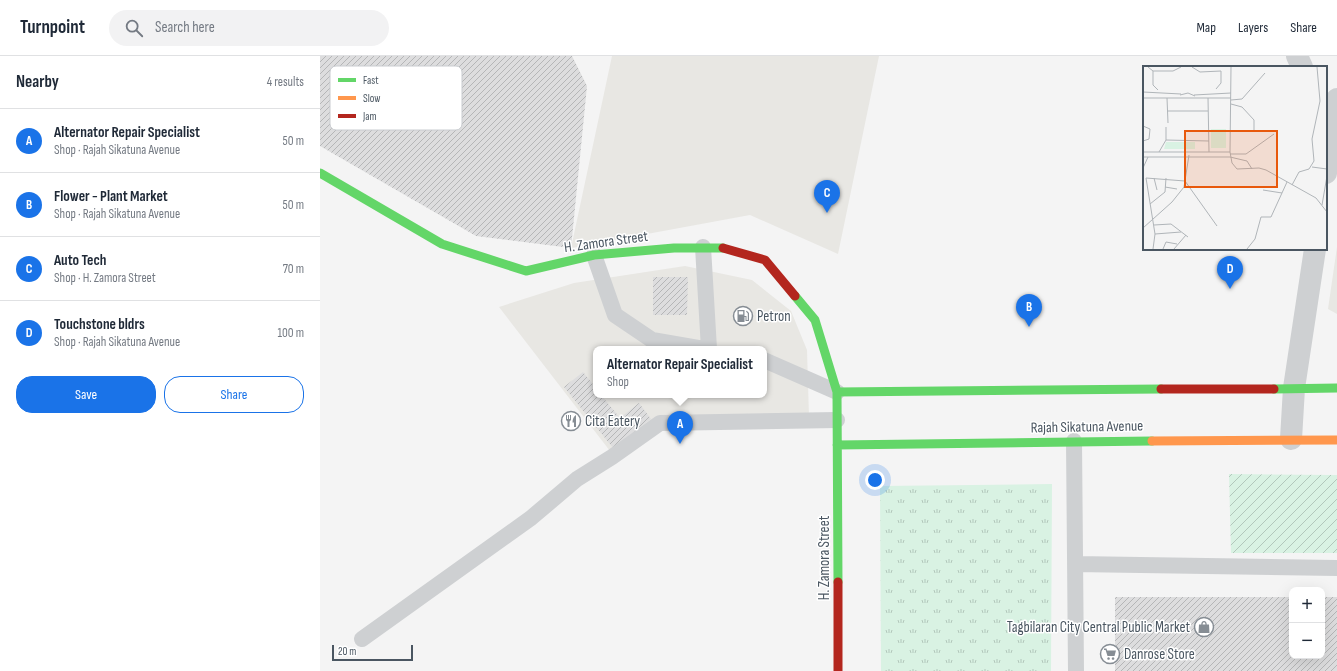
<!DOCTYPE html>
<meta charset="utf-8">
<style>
:root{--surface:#fff;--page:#f2f2f3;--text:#1f2937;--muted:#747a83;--line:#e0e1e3;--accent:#1a73e8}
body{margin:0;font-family:"Sofia Sans Condensed",sans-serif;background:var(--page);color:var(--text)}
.controls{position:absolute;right:12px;bottom:12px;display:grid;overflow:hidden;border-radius:8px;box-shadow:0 4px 16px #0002}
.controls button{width:36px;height:36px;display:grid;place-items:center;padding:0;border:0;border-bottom:1px solid var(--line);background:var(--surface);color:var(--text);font:20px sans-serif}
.scale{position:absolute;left:12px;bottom:10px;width:81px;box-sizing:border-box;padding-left:4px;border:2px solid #4a5661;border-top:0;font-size:11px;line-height:14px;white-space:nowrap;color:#4a5661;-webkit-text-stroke:3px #fff;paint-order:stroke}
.you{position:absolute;left:555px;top:424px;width:14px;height:14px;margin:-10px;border:3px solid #fff;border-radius:50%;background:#1a73e8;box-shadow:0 0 0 6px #1a73e833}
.badge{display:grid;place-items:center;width:26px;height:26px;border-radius:50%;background:var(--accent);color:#fff;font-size:13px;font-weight:700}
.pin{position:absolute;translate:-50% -33px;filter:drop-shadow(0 1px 2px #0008)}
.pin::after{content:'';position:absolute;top:21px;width:14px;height:12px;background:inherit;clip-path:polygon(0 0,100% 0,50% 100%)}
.popup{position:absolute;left:273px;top:290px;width:174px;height:52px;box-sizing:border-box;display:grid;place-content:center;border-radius:8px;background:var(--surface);filter:drop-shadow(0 1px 3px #0005);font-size:13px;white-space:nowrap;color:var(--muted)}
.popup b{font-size:15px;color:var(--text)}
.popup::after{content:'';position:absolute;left:50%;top:100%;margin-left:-8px;border:8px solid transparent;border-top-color:var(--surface)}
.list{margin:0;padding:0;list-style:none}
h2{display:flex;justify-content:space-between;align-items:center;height:52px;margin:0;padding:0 16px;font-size:17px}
h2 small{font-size:13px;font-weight:400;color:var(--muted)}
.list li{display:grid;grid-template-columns:26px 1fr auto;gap:12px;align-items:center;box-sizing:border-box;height:64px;padding:0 16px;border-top:1px solid var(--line)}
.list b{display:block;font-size:15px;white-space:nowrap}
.list p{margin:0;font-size:13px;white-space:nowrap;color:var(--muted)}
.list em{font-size:13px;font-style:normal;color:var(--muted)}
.actions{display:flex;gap:8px;padding:12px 16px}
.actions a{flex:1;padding:9px 0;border:1px solid var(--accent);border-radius:16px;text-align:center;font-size:14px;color:var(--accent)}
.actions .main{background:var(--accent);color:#fff}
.icon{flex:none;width:22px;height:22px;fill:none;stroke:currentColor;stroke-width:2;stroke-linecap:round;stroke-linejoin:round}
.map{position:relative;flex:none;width:1017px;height:615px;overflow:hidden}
header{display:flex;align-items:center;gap:24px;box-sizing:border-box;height:56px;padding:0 20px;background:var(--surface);border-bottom:1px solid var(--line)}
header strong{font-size:19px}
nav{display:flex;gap:22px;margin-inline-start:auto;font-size:14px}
.search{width:280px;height:36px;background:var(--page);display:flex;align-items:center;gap:10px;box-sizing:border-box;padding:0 14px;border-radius:22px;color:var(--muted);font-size:15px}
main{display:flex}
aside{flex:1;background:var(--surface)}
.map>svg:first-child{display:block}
.commercial{fill:#e8e7e3;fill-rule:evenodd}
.grass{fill:url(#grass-tufts)}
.garden{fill:url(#garden-furrows)}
.building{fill:url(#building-hatch)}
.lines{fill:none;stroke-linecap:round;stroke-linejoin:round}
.lane{stroke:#ced0d2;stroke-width:16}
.street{stroke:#ced0d2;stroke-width:22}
.fast{stroke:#63d668;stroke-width:9}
.slow{stroke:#ff974d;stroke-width:9}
.jam{stroke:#b3261e;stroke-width:9}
.labels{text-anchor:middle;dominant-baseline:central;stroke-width:3;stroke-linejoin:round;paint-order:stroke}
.street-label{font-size:15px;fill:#4a5661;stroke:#fff}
.poi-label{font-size:15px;fill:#4a5661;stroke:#fff;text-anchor:start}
.inset-road{fill:none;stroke:#b0b5b9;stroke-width:1}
.view{fill:#e8590c;fill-opacity:0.15;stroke:#e8590c;stroke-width:2}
.inset-edge{fill:none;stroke:#4a5661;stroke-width:2}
.key{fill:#fff;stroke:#c9ccd0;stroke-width:1}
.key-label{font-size:11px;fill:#4a5661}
</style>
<header>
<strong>Turnpoint</strong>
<div class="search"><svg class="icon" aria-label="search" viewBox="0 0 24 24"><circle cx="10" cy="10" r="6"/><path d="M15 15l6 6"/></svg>Search here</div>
<nav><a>Map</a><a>Layers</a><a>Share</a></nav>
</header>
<main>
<aside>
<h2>Nearby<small>4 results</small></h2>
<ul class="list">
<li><span class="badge">A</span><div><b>Alternator Repair Specialist</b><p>Shop · Rajah Sikatuna Avenue</p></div><em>50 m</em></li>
<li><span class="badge">B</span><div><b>Flower - Plant Market</b><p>Shop · Rajah Sikatuna Avenue</p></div><em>50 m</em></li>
<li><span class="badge">C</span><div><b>Auto Tech</b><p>Shop · H. Zamora Street</p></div><em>70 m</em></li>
<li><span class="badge">D</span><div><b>Touchstone bldrs</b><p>Shop · Rajah Sikatuna Avenue</p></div><em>100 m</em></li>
</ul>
<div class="actions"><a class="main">Save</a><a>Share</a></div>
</aside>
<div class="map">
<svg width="1017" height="615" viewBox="0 0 1017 615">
<defs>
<pattern id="grass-tufts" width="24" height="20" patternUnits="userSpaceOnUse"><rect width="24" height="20" fill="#d9f2e3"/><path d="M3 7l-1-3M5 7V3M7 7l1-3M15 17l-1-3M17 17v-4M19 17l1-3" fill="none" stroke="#b2c7bb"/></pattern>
<pattern id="garden-furrows" width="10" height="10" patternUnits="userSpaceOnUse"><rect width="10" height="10" fill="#d9f2e3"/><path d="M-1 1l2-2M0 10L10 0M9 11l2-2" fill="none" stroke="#b2c7bb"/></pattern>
<pattern id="building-hatch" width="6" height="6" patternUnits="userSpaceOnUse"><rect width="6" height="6" fill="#ddddde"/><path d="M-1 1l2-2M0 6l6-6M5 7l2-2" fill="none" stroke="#b5b6b7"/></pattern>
</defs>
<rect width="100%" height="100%" fill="#f4f4f4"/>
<!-- commercial -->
<path class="commercial" d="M292 0H559L518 198 430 159 251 192Z
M1017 191V258L1008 253Z
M365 210 432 224 471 255 487 294 489 361 338 362 290 395 179 251 254 227ZM276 293H444V339H276Z"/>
<!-- grass -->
<path class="grass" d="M732 428 731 615H561L560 430Z"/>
<!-- garden -->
<path class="garden" d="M909 418 1017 419V497H911Z"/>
<!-- building -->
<path class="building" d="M0 0H252L267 30 251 192 156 180 0 90Z
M333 221H368L367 259H333Z
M263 316 276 332V339H281L300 362 319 347 331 363 293 392 244 331Z
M795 541H972V600H1002V541H1017V615H795Z"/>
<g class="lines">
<!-- lane -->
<path class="lane" d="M383 191 389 293
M274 199 295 259 332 284 384 293
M444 304 517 336
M754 385 756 615
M755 508 1017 512
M42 583 211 462 257 423 292 401 340 367 517 364"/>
<!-- street -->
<path class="street" d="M977 0 982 11
M1006 117 1017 43
M971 383 974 332 995 193"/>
<!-- fast -->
<path class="fast" d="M0 117 122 188 206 215 274 199 354 192H403
M475 240 495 264 517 336 518 526
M954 333 1017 332
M517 336 841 333
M517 389 832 385"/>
<!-- slow -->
<path class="slow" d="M832 385 1017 384"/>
<!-- jam -->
<path class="jam" d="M403 192 445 204 475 240
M841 333H954
M518 526V615"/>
</g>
<!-- icons -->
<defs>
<g id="fuel-ring" transform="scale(1)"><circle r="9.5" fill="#fff" stroke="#868d94" stroke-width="1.5"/><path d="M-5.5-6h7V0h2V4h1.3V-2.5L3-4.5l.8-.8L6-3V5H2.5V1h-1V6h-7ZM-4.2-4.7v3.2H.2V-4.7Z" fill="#868d94"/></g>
<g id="restaurant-ring" transform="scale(1)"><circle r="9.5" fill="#fff" stroke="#868d94" stroke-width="1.5"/><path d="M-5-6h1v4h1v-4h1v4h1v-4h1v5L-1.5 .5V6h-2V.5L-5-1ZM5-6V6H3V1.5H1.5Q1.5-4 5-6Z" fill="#868d94"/></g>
<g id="shop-ring" transform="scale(1)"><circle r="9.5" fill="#fff" stroke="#868d94" stroke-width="1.5"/><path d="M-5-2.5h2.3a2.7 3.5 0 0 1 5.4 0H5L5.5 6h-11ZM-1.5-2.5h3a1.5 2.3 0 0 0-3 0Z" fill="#868d94"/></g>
<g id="supermarket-ring" transform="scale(1)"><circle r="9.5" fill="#fff" stroke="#868d94" stroke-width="1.5"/><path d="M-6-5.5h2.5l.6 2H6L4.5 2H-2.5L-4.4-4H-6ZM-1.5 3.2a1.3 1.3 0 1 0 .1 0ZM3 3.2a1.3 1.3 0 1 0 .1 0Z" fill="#868d94"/></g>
</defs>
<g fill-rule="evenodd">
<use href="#fuel-ring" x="423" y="260"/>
<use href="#restaurant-ring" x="251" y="365"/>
<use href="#shop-ring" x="884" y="571"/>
<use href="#supermarket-ring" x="790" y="598"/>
</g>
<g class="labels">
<!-- street labels -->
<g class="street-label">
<text transform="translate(286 186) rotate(-8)">H. Zamora Street</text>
<text transform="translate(767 371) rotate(-1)">Rajah Sikatuna Avenue</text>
<text transform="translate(504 502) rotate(-90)">H. Zamora Street</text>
</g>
<!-- poi labels -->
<g class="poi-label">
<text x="437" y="260">Petron</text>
<text x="265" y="365">Cita Eatery</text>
<text x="870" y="571" text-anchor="end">Tagbilaran City Central Public Market</text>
<text x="804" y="598">Danrose Store</text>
</g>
</g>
<!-- overview -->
<g transform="translate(823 10)">
<rect width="184" height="184" fill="#f4f4f4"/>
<path d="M68 63H83V82H68Z" fill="#d9f2e3"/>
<path d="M23 76H52V83H21Z" fill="#d9f2e3"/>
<path class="inset-road" d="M5 1 10 5H30L38 1M49 1 57 6 78 5V17L73 23M10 5V19L15 24M0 26 38 28M37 29 45 27 52 30M51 29 88 27M0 32H88M24 32 25 57M65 32 66 86M88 34 99 33 122 7M88 38 99 41 111 54V65M24 45H65M0 60 7 63 6 73 0 75M23 74 66 75M0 86H87L89 97 94 103 116 102 123 104 173 132 184 146M16 86 23 74V61M87 86 88 1M87 88H103L131 68M0 91H87M87 91 104 95 109 103M169 101 184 103M0 102 5 91M11 112 14 124M149 119 156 106 166 103 171 95 169 73 177 35 174 1M22 121 34 123M120 124 139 127M7 138 22 126 23 112M179 139 184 110M11 159 28 158 45 171M0 162 29 136 41 121 46 89M0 165V183M12 168 38 166M10 183 12 168 3 112 42 115 74 160M20 183 23 176 34 178M31 183 43 169M104 183 112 173 118 151H128L144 116"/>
<path class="view" d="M42 65H134V121H42Z"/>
<rect width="184" height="184" class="inset-edge"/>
</g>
<!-- legend -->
<rect x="10" y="10" width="132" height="64" rx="6" class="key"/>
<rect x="18" y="22" width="18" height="4" fill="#63d668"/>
<rect x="18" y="40" width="18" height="4" fill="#ff974d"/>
<rect x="18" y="58" width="18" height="4" fill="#b3261e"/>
<g class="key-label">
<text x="43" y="28">Fast</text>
<text x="43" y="46">Slow</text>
<text x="43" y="64">Jam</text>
</g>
</svg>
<div class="controls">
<button>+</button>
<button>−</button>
</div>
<div class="scale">20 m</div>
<div class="you"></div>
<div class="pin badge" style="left:360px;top:388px">A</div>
<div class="popup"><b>Alternator Repair Specialist</b>Shop</div>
<div class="pin badge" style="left:709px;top:271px">B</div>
<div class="pin badge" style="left:507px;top:157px">C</div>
<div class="pin badge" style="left:910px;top:233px">D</div>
</div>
</main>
